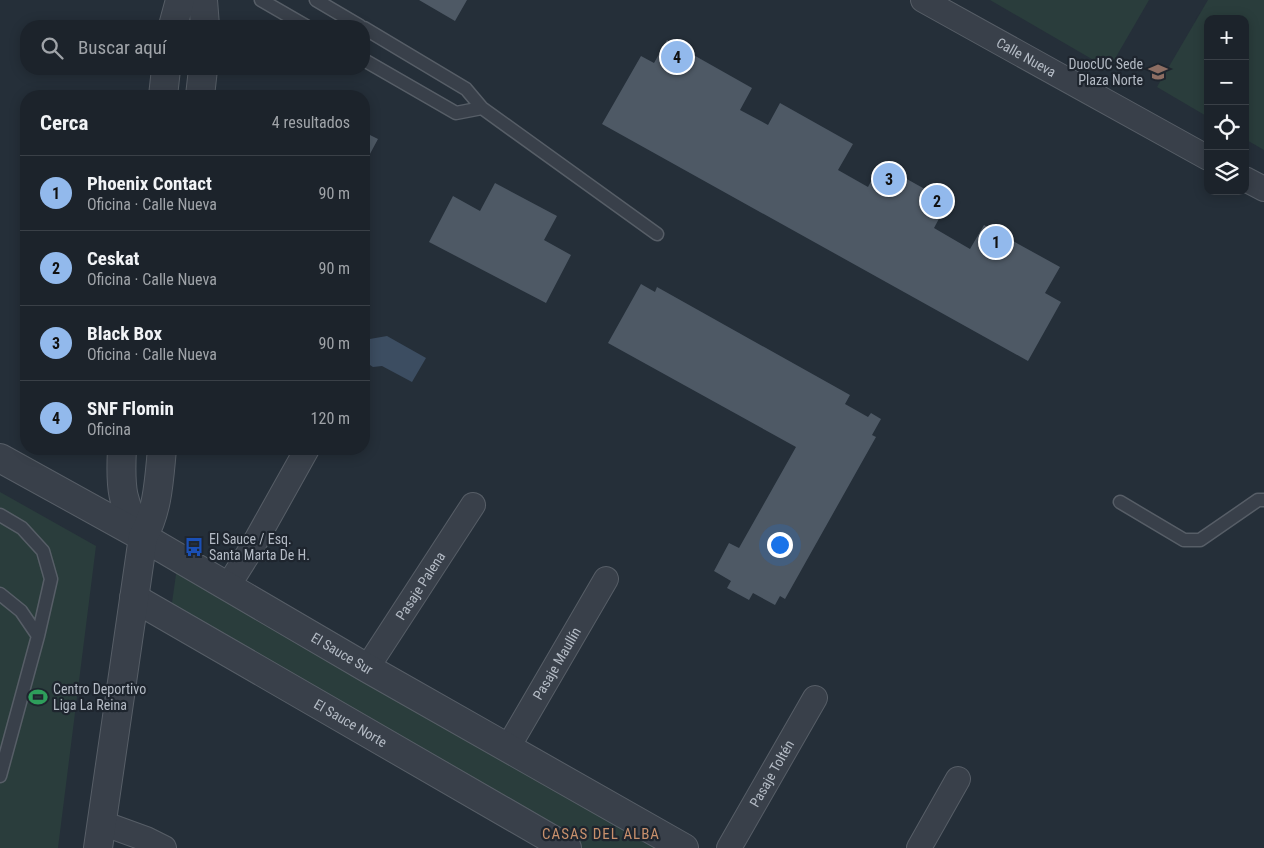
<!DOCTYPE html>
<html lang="es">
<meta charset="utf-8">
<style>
:root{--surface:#1c232b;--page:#252b33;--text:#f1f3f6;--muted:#a0a4a9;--line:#3a4047;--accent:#92b9ec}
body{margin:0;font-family:"Roboto Condensed",sans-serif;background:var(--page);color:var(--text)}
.controls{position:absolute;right:15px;top:15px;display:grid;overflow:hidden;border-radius:10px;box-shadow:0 2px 12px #0003}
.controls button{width:45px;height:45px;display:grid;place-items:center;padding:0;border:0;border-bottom:1px solid var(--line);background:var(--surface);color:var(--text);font:25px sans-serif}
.you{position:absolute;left:779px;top:544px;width:18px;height:18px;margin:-12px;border:4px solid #fff;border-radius:50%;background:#1a73e8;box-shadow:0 0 0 8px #1a73e833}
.badge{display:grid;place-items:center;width:32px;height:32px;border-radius:50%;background:var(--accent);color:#111;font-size:16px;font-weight:700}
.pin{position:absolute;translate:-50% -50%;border:2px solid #fff;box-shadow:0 1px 5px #0006}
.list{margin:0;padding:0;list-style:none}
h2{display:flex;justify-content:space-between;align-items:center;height:65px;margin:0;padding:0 20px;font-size:21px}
h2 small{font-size:16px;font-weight:400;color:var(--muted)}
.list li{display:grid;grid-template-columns:32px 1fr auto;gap:15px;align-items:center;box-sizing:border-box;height:75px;padding:0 20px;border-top:1px solid var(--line)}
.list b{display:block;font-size:19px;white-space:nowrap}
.list p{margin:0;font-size:16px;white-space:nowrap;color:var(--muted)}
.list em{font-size:16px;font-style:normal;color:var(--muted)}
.icon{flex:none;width:28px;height:28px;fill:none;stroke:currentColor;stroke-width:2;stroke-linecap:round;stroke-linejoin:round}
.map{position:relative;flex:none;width:1264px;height:848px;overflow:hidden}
.search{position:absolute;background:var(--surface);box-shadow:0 2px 12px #0003;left:20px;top:20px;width:350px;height:55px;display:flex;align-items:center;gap:12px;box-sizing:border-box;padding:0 18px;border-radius:20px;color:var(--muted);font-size:19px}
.panel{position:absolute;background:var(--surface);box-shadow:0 2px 12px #0003;left:20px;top:90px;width:350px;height:365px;border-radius:20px}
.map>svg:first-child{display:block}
.green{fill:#2a3d3c}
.water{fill:#3c4d61}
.building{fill:#4e5965}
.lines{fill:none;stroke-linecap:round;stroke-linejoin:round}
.service-casing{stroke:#575e67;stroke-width:15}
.minor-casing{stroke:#575e67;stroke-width:26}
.tertiary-casing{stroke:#575e67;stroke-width:30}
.service{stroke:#39404a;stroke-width:12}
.minor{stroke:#39404a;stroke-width:24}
.tertiary{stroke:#39404a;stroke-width:28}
.labels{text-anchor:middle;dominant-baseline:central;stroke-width:4.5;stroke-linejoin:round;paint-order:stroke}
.street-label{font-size:14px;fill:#b4bbc5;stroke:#1e252e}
.poi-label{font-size:14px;fill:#b4bbc5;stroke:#1e252e;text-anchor:start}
.neighbourhood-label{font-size:15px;letter-spacing:1px;fill:#c8906c;stroke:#1e252e}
</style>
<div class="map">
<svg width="1264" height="848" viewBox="0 0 1264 848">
<rect width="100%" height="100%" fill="#252f39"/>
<!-- green -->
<path class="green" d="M990 0H1149L1109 69Z
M1208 0H1264V150L1245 139V19H1208V117L1157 87Z
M0 492 96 546 58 848H0Z
M179 553 681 848H576L171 610Z"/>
<!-- water -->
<path class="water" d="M387 336 426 358 412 382 382 366 373 367 364 361V340Z"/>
<!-- building -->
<path class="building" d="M419 0H467L455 21Z
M667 40 752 88 740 110 768 125 780 103 853 144 838 170 868 187 880 164 948 202 934 228 970 249 984 225 1060 267 1045 293 1061 302 1028 361 602 124 641 56 654 63Z
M364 132 378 139 364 165Z
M495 183 557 216 544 240 571 255 546 303 429 242 453 196 480 211Z
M641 284 655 292 657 287 850 395 845 404 868 417 871 413 881 419 872 435 876 437 785 599 780 596 775 605 753 593 749 600 727 588 731 581 714 571 729 543 739 548 796 447 608 343Z"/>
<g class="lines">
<!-- service casing -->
<g class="service-casing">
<path id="service" d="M261 0 306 26
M316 0 360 26
M364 28 466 89 482 108 657 234
M364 60 456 113 482 108
M1120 502 1184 540H1200L1258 500H1264
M0 515 22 528 43 551 51 579 38 636 0 776
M0 594 21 611 38 636"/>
</g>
<!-- minor casing -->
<g class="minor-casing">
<g id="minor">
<path id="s1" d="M923 0 1208 158"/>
<path d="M1245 179 1264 189"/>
<path d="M228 586 250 551 307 449"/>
<path id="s2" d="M367 668 473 505"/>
<path id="s3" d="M507 749 606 579"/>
<path d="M102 823 146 839 164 848"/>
<path id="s4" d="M729 848 815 698"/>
<path d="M919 848 958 779"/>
</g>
</g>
<!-- tertiary casing -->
<g class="tertiary-casing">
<g id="tertiary">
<path d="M203 0 205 26"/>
<path d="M173 26 180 0"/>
<path d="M163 96 166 69"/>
<path d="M200 96 203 69"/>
<path d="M122 449C120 487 121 505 143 537"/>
<path id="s5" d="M0 458 143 537 367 668 684 848"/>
<path id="s6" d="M134 598 567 848"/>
<path d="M98 848 143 537C158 510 159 480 162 449"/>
</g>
</g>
<!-- service -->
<use href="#service" class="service"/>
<!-- minor -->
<use href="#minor" class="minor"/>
<!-- tertiary -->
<use href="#tertiary" class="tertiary"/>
</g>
<!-- icons -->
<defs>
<g id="university-bare" transform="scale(1.5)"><path d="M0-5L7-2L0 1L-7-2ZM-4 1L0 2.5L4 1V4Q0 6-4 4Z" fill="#8d6e63" stroke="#1e252e" stroke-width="2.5" paint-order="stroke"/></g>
<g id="bus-bare" transform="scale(1.5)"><path d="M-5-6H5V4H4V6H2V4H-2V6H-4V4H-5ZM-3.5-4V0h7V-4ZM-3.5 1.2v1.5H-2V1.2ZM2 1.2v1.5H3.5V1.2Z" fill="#1a4fb4" stroke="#1e252e" stroke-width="2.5" paint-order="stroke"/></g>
<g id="stadium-bare" transform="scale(1.5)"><path d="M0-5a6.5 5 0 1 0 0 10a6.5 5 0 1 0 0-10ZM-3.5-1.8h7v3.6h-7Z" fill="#2e9e5b" stroke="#1e252e" stroke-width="2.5" paint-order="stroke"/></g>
</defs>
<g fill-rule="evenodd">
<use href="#university-bare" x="1158" y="72"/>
<use href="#bus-bare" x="194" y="547"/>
<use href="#stadium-bare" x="38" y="697"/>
</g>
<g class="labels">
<!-- street labels -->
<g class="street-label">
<text stroke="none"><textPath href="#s1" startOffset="118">Calle Nueva</textPath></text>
<text stroke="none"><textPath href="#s2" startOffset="98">Pasaje Palena</textPath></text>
<text stroke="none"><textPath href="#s5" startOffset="394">El Sauce Sur</textPath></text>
<text stroke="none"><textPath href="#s3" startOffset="99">Pasaje Maullín</textPath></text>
<text stroke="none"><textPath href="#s6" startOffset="250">El Sauce Norte</textPath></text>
<text stroke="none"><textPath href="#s4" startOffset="86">Pasaje Toltén</textPath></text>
</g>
<!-- poi labels -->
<g class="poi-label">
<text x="1143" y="64" text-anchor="end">DuocUC Sede<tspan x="1143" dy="16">Plaza Norte</tspan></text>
<text x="209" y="539">El Sauce / Esq.<tspan x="209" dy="16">Santa Marta De H.</tspan></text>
<text x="53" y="689">Centro Deportivo<tspan x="53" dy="16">Liga La Reina</tspan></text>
</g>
<!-- neighbourhood labels -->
<g class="neighbourhood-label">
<text x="601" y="834">CASAS DEL ALBA</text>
</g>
</g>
</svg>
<div class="controls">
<button>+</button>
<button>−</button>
<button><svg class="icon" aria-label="locate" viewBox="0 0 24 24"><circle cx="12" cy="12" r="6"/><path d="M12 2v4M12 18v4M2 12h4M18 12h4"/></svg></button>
<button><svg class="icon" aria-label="layers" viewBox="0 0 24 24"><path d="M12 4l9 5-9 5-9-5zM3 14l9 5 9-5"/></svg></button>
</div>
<div class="you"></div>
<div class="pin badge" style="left:996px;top:242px">1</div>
<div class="pin badge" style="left:937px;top:201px">2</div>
<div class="pin badge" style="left:889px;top:179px">3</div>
<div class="pin badge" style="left:677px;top:57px">4</div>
<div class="search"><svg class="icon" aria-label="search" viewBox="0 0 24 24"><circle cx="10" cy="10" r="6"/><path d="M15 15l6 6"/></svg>Buscar aquí</div>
<section class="panel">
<h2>Cerca<small>4 resultados</small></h2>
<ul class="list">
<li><span class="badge">1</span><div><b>Phoenix Contact</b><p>Oficina · Calle Nueva</p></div><em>90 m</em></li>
<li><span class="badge">2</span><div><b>Ceskat</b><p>Oficina · Calle Nueva</p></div><em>90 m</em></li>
<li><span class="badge">3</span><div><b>Black Box</b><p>Oficina · Calle Nueva</p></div><em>90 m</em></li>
<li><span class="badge">4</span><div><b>SNF Flomin</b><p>Oficina</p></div><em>120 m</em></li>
</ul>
</section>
</div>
